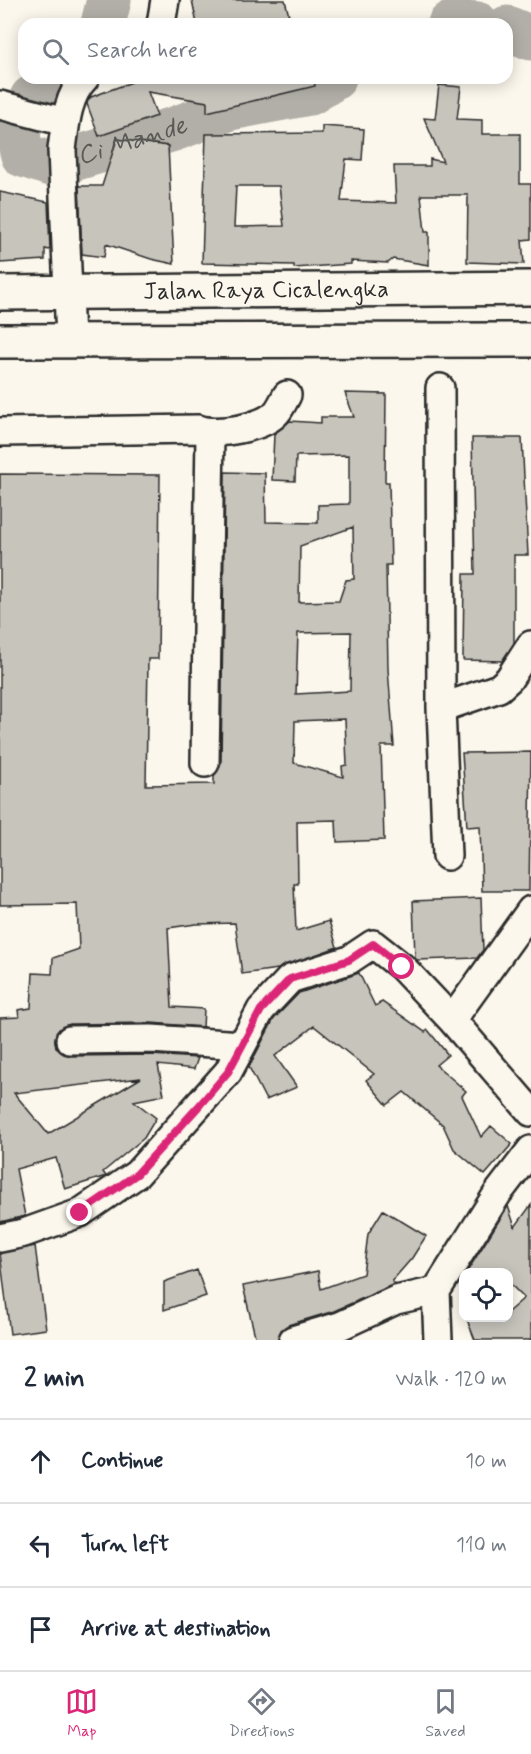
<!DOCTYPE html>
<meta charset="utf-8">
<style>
:root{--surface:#fff;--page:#f2f2f3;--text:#1f2937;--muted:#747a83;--line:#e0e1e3;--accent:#db2777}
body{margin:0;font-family:Mynerve,sans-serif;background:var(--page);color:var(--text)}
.controls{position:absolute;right:18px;bottom:18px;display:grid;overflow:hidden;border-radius:12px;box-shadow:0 3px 15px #0003}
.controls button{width:54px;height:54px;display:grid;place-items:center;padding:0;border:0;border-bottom:2px solid var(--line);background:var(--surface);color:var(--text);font:30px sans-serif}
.stop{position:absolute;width:18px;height:18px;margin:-14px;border:4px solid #db2777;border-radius:50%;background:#fff}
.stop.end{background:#db2777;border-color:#fff;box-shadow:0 2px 6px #0008}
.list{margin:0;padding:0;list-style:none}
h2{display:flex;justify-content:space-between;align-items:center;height:78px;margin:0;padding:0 24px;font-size:26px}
h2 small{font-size:20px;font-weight:400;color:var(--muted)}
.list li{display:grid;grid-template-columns:39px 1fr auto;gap:18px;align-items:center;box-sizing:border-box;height:84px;padding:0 24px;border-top:2px solid var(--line)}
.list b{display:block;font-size:22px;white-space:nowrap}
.list em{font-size:20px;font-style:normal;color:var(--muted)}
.icon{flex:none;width:33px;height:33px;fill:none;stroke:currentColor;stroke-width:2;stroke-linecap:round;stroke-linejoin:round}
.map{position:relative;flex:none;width:531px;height:1340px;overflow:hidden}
.search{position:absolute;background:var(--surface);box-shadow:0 3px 15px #0003;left:18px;right:18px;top:18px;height:66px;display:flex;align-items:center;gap:15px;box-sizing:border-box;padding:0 21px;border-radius:18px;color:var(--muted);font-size:22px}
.sheet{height:330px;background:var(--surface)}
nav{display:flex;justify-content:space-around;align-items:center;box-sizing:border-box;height:84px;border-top:2px solid var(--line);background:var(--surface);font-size:16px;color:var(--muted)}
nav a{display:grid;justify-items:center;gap:3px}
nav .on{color:var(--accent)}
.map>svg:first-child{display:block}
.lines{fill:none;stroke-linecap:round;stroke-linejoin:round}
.river{stroke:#b1afa7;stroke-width:45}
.building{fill:#c7c4bc;stroke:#2b2b2b;stroke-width:1.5;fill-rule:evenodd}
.minor-casing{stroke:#2b2b2b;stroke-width:32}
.highway-casing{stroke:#2b2b2b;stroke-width:38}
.minor{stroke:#fbf7ec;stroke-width:27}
.highway{stroke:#fbf7ec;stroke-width:33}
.route{stroke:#db2777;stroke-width:8}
.labels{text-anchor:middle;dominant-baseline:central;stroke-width:4.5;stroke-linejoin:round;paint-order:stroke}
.street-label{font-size:24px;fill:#2b2b2b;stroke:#fbf7ec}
.water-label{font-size:26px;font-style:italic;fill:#5a5956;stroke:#fbf7ec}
</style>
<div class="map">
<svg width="531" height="1340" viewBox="0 0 531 1340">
<rect width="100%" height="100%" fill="#fbf7ec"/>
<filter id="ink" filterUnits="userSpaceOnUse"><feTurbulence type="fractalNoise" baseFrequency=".0167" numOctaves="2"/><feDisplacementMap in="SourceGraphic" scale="12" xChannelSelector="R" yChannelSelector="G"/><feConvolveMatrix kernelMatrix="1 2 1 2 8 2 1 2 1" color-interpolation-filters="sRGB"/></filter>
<g filter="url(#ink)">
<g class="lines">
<!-- river -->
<g class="river">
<path d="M103 24 109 0"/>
<path d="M450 24 457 22 477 24"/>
<path d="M507 28 531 38"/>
<path id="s1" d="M63 78 32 98 17 134 23 155 53 165 174 129 231 108 310 93 334 78"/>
</g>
</g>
<!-- building -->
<path class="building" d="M192 0H285L291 24H197Z
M132 78H314L315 86 207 112V102L148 92 157 116 99 136 87 104 88 100 91 97 132 82Z
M439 85 461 87 457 119 482 120V134H520V184H531V239L522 240 524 264 467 262 468 195H421L425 232H429V265L393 259 388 263 351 261V264L294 268V265L202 263 206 134 322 133V126L364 129 362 160 346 159 341 201 396 203 394 166H430V159L443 162 424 118 435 119ZM236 186H279L284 226 234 227Z
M117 139 168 146 174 264 151 259 106 244 104 257 82 254 79 186H102Z
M0 192 48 202 50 250 45 249V260L0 263Z
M345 393 386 394 385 482H389L391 565H386L388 669 394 746H381L384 840 337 842 336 820 297 821 298 884H294L296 931 329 921 337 947 278 969 242 974 235 923 196 924 168 928 172 1007 204 1009 203 1027 151 1023 70 1024 62 1027 56 1033V1048L70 1056 151 1055 198 1058 194 1069 158 1065 164 1095 134 1101 156 1118 144 1138 103 1172 106 1176 65 1189 56 1158 16 1169 25 1216 0 1222V1018L19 1017 18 1010 31 1008 33 973 52 974 53 958 79 949 77 904 0 905V474L160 475 158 659H148L146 785 214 784V776L221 763 225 472 265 473 266 522 318 523V505L349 504V455L296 456 295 481 272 480 274 434 290 421 321 423V417H354ZM353 527 354 579 346 580 339 601 299 602 300 546ZM351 632 350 691 296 694 298 633ZM345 719 347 765 342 766 343 777 294 763 295 721ZM141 1078 48 1134 14 1093Z
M472 438H522L528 555H514V643L502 661 463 660 464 574H475Z
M531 752 529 891H482L480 826 467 827 462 753Z
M481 898 483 950 477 958 417 960 415 958 413 901Z
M359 973 375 1006 382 1002 425 1032 428 1030 448 1055 436 1065 466 1091 462 1096 481 1137 491 1126 512 1144 485 1175 454 1149 443 1125 404 1092 387 1105 366 1080 374 1074 314 1026 275 1056 297 1087 266 1100 249 1067 274 1019 299 993Z
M531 1205V1340H475L466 1317H508V1312L524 1298 508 1282V1272H468V1270L508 1206 515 1227Z
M383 1210 426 1236 412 1258 392 1281 395 1284 334 1311 288 1325 281 1330 278 1340H256L243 1286 318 1271 321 1289 363 1274 368 1234Z
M35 1246 46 1329 10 1334 0 1253Z
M197 1270 206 1296 164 1310V1282Z"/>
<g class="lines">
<!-- minor casing -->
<g class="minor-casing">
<path id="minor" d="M161 24 165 0
M0 105 65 122
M70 340 62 150C65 126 67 96 85 78
M440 388 441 708 447 856
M0 432 198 429C216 436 264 428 277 412 281 407 284 400 287 395
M441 708 499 688 509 679 531 645
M205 763 210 434
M452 1020 531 910
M70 1040 151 1039 242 1045
M0 1238 24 1233 80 1213 137 1174 228 1072 261 1010 290 979 349 960 373 944 402 967 452 1020 531 1112
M436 1291 438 1340
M293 1340 340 1326 396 1300 436 1291 498 1193 531 1150"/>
</g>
<!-- highway casing -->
<g class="highway-casing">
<g id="highway">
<path id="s2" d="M0 293 531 288"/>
<path d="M0 341 531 340"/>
</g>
</g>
<!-- minor -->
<use href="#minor" class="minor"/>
<!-- highway -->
<use href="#highway" class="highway"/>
</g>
</g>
<g class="lines" filter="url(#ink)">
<!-- route -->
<path class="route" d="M80 1213 137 1174 198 1107 228 1072 261 1010 290 979 349 960 373 944 402 967"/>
</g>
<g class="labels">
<!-- street labels -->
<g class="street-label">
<text stroke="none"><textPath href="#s2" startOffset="266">Jalan Raya Cicalengka</textPath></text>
</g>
<!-- water labels -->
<g class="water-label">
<text stroke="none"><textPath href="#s1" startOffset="212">Ci Mande</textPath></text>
</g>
</g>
</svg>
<div class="controls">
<button><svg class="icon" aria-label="locate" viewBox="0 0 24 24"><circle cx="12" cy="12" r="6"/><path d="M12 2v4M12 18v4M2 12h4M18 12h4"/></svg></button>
</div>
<div class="stop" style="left:402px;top:967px"></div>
<div class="stop end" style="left:80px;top:1213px"></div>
<div class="search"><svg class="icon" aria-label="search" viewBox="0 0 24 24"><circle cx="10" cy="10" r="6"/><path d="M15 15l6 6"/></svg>Search here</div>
</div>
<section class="sheet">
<h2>2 min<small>Walk · 120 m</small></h2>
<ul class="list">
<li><svg class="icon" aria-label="ahead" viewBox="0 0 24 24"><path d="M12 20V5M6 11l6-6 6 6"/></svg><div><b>Continue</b></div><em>10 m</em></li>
<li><svg class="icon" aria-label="left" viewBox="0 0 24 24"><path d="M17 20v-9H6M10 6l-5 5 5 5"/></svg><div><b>Turn left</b></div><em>110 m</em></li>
<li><svg class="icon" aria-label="arrive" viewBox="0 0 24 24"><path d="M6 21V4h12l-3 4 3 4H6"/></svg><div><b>Arrive at destination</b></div></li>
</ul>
</section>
<nav>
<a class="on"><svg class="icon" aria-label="map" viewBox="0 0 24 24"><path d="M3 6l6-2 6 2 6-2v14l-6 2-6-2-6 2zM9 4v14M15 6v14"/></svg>Map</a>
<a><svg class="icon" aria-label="directions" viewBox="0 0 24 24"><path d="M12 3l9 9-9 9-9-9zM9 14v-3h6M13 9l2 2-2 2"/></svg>Directions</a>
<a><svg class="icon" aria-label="saved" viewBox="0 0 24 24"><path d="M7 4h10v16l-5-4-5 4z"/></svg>Saved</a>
</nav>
